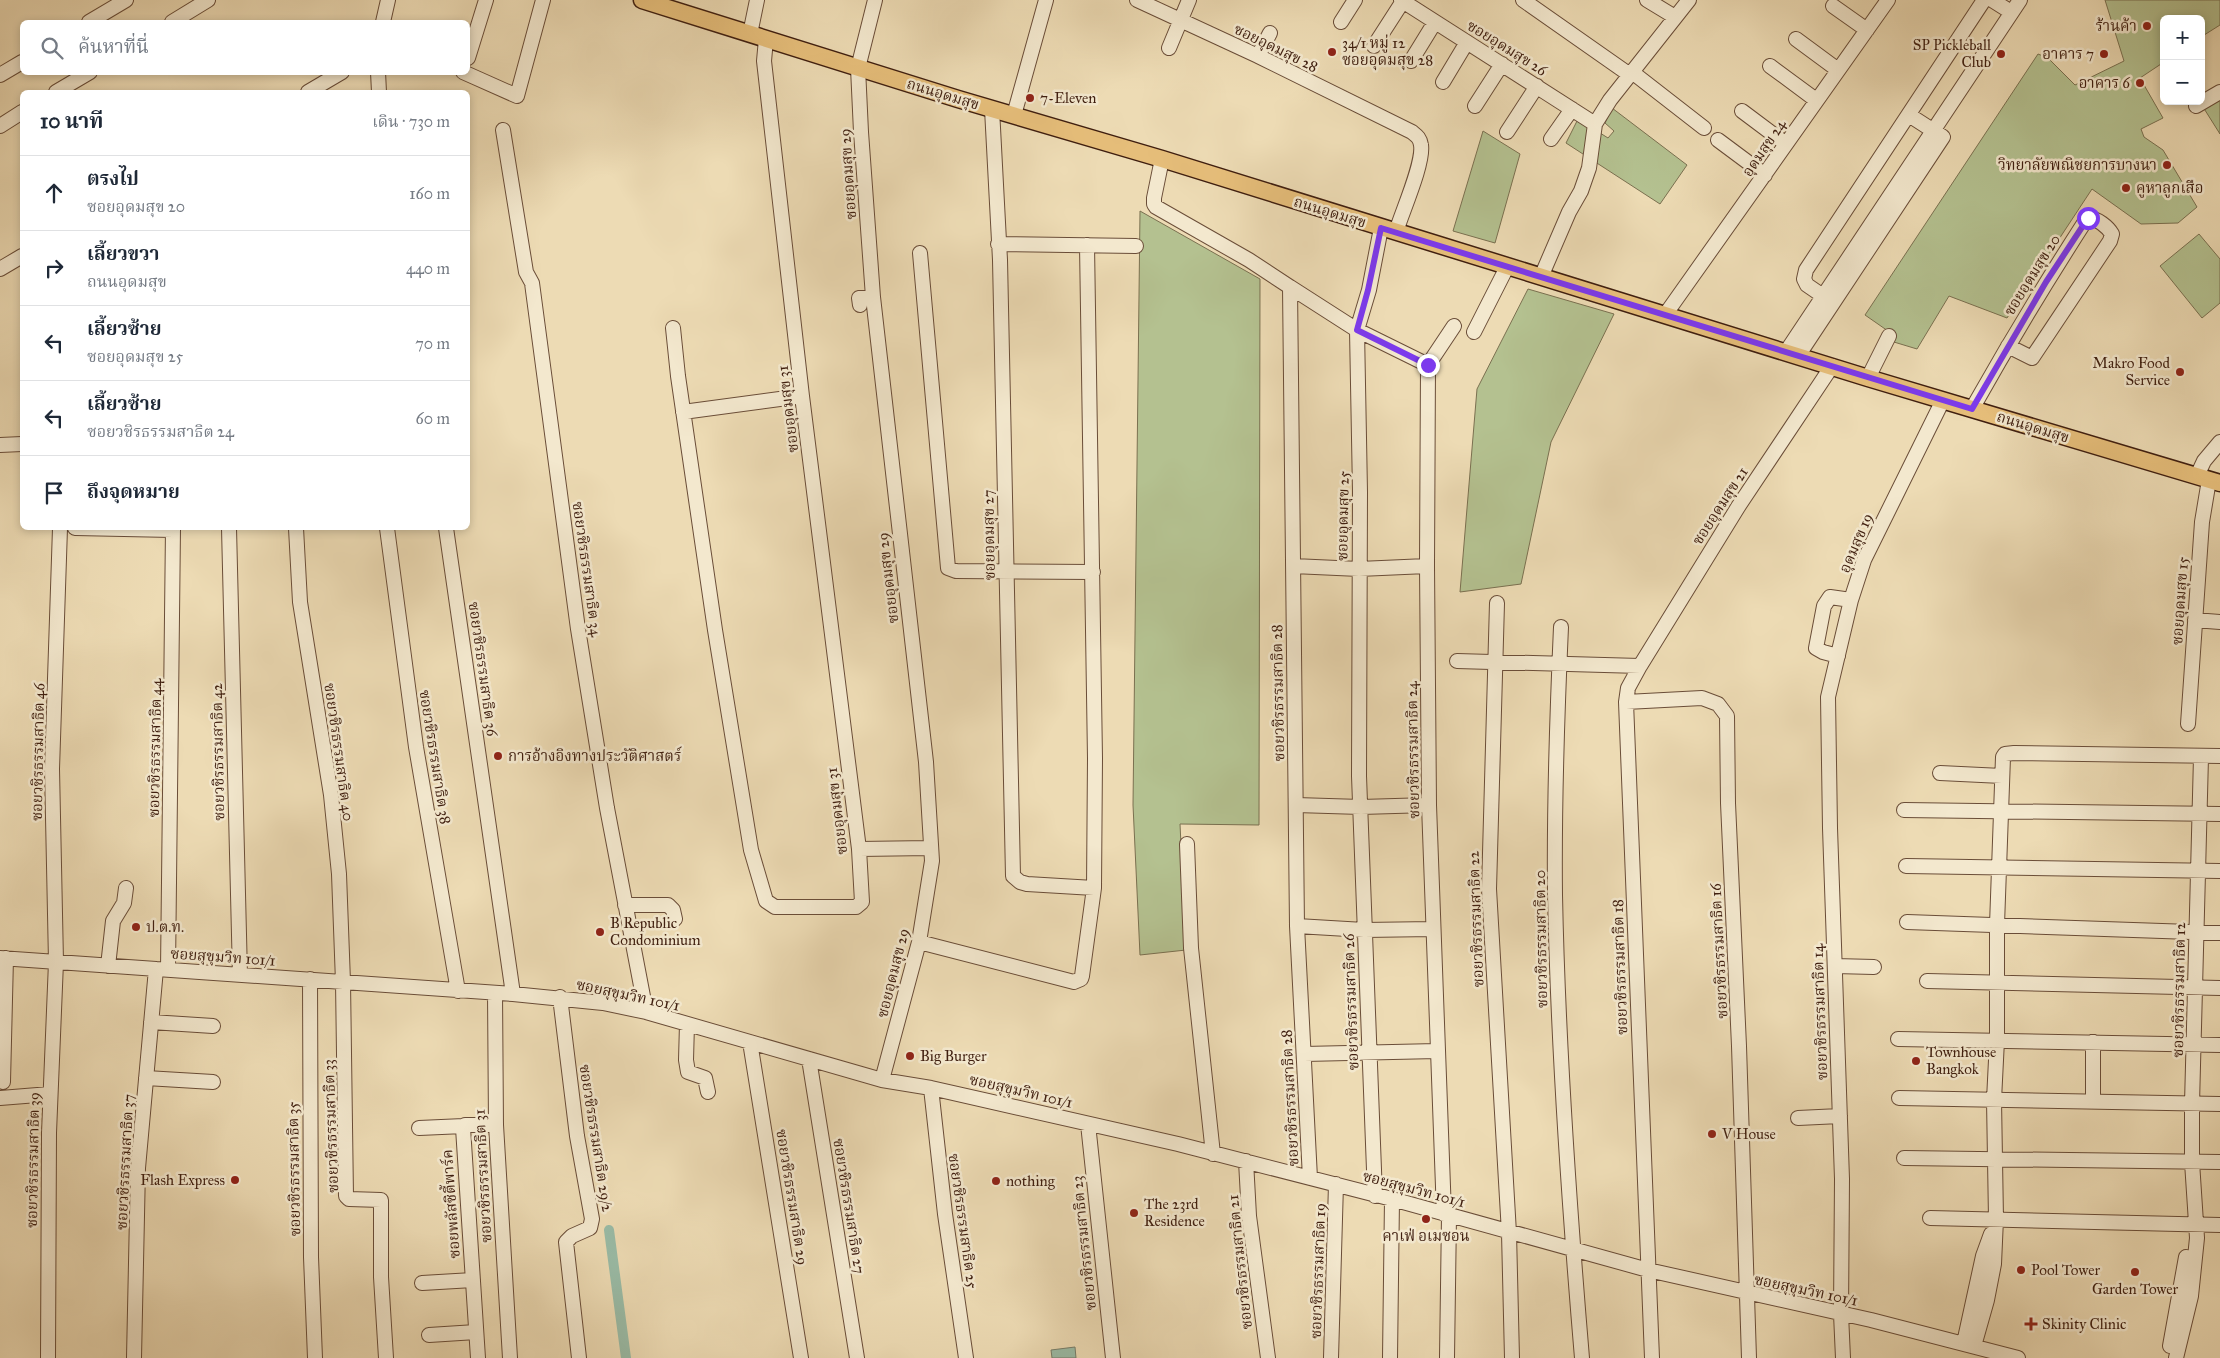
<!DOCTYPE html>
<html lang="th">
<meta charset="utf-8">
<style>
:root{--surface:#fff;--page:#f2f2f3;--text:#1f2937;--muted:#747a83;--line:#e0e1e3}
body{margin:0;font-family:"IM FELL Great Primer","Noto Serif Thai",serif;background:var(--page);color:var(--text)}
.controls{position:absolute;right:15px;top:15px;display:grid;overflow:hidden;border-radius:8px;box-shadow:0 2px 8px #0003}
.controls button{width:45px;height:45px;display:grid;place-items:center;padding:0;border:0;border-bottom:1px solid var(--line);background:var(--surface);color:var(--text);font:25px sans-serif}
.stop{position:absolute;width:15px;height:15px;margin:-11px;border:4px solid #7c3aed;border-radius:50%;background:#fff}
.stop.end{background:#7c3aed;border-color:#fff;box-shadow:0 1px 5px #0008}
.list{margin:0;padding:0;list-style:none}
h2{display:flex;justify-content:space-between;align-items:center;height:65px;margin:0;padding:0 20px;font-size:21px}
h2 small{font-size:16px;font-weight:400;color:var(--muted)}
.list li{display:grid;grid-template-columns:32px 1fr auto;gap:15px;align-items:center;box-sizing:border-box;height:75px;padding:0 20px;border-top:1px solid var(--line)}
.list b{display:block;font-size:19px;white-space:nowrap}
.list p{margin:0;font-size:16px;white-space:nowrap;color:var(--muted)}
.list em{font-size:16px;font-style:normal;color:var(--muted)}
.icon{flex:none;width:28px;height:28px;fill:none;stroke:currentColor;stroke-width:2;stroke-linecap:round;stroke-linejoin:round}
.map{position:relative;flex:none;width:2220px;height:1358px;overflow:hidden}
.search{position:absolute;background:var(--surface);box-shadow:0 2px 8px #0003;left:20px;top:20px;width:450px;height:55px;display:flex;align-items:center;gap:12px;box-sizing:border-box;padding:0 18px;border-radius:8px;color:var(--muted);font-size:19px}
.panel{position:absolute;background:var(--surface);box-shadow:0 2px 8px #0003;left:20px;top:90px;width:450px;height:440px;border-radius:8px}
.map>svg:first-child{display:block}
.green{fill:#b4c190;stroke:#7a7050}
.water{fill:#9abca7;stroke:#767d6a}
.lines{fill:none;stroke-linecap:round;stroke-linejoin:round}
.canal{stroke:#9abca7;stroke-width:10}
.minor-casing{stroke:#6a4d38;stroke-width:16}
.major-casing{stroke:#3f1e0f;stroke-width:19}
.minor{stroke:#f3e8ce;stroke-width:14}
.major{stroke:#e6be7a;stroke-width:16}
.route{stroke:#7c3aed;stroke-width:6}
.poi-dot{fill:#8f2418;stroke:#f3e8ce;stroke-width:2}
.labels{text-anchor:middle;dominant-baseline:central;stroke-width:5;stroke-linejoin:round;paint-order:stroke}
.poi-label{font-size:15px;fill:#3f1e0f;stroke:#f3e8ce;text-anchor:start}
.street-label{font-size:15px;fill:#3f1e0f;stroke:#f3e8ce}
</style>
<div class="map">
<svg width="2220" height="1358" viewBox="0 0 2220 1358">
<rect width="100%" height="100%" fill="#eddbb4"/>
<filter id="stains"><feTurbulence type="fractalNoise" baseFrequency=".004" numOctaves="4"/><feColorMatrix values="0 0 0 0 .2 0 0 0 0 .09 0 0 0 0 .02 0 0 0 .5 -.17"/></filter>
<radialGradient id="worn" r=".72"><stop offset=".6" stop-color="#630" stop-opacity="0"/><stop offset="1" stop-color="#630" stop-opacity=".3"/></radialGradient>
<!-- green -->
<path class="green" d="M2105 0H2220V25L2201 37V19H2164V62L2140 78 2163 118 2141 129 2144 137 2163 150 2197 207 2178 223 2141 224 2092 189 2007 318 1949 296 1917 349 1884 339 1888 331 1865 315 2038 54 2048 58 2075 85 2124 61Z
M2220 99V134L2203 107Z
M1612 108 1687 165 1660 204 1566 143 1578 119 1608 138 1614 131 1605 123Z
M1483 131 1520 154 1495 243 1453 231Z
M1140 211 1260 279 1259 825 1180 824 1186 950 1140 955 1133 805Z
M2199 234 2220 259V303L2202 318 2160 266Z
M1528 289 1614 314 1551 442 1521 584 1460 592 1477 389Z"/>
<!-- water -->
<path class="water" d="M1075 1347 1076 1358H1052L1051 1350Z"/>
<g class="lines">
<!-- canal -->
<path class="canal" d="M609 1230 626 1358"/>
<!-- minor casing -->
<g class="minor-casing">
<path id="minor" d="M875 0 858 68 861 132 873 297 926 762 932 861 919 942 882 1080
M1137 0 1258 56 1412 132C1417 136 1420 138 1421 145 1424 163 1402 212 1396 232
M1401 0 1595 124
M1523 0 1630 75
M1647 0 1675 17
M1992 0 2011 12
M1833 6 1867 30
M89 22 126 0
M172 22 208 0
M383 22 388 0
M1341 22 1355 0
M750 34 757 0
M1796 39 1838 70
M1374 46 1403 1
M1169 48 1189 0
M1258 56 1270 33
M468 58 486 0
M1411 61 1435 22
M1770 66 1816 100
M378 72 379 92
M463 72 517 96 543 0
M1632 72 1704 128
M0 75 22 62
M1443 82 1467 42
M56 92 90 72
M308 92 342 72
M1475 106 1502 64
M2196 106 2220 92
M992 109 1000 260 1013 876 1020 882 1027 884 1094 888
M1742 111 1786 144
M1014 115 1046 0
M0 126 22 112
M503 130 526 272 532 283 578 629 607 808 646 1012
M1507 132 1537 86
M1551 139 1572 109
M1718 140 1765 175
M1162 159 1154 198V204L1156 207 1249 260 1290 287
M998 244 1136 246
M920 253 948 568 956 571 1093 572
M0 269 22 256
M1541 277 1569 212 1581 191 1589 168 1595 124 1610 100 1689 0
M1823 296 1807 285 1804 279 1806 270 1984 0
M860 305 859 298 873 297
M1665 315 1888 0
M673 328 678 376 715 630 751 850 766 901 775 907H856L862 902 859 849 802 396 764 61 766 39
M1474 332 1507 267
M1786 352 2020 0
M1798 356 1943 137 1909 115
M1428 365 1454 326
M1868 378 1889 336
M1972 409C2008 345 2046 282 2086 220L2088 218C2097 218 2108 227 2112 234L2110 241 2032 358 2008 346
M683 412 802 396
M0 445 22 444
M2197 476 2204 461 2220 442
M75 528 173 530
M229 528 240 975
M296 528 300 602 331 795 339 874 343 982 346 1196 349 1199 381 1200V1277L386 1358
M387 528 416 747 458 991
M446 528 513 994
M1293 566 1359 569 1427 566
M1497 603 1489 889 1509 1233 1512 1358
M2195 620 2220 622
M1561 627C1557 716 1554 806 1555 895 1558 1049 1569 1204 1582 1358
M1838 656 1823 652 1816 648 1824 606 1830 597 1851 600
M1457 661 1640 666
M1626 702 1702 698 1718 704 1727 716 1728 803 1739 1046 1749 1358
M2188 724 2202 522 2209 480
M1940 773 2002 776
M1296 805 1361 807 1429 805
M1904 810 2220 814
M1187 844 1191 948 1213 1154
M859 849 930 848
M1906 866 2220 871
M625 905H668L673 910 675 919
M1907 922 2220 933
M1297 926 1364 930 1433 929
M919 942 1074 982 1081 979 1082 976 1094 888 1095 758 1087 245
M0 958 513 994 603 1003 646 1012 882 1080 931 1088 1178 1144 1392 1199 1648 1270 1871 1320 2018 1358
M108 966 113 921 124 903 126 888
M1835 966 1874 967
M168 970 173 528
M310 979 311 1257 315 1358
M1927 981 2220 988
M495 993 496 1125 510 1358
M560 997 577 1136 592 1219 590 1228 572 1236 566 1242 579 1358
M151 1022 213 1026
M687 1024 686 1060 688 1072 705 1078 708 1092
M1898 1039 2220 1045
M750 1042 801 1358
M1304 1054 1437 1051
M809 1059 857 1358
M146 1078 213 1082
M3 1082 6 958
M931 1088 945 1214 966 1358
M0 1098 50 1094
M1899 1098 2220 1104
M2093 1102V1042
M1798 1118 1840 1116
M1088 1124 1113 1358
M419 1128 464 1126
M1904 1158 2220 1162
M1246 1161 1249 1216 1268 1358
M1310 1178 1297 926 1290 287 1357 330 1428 365 1427 566 1429 805 1444 1214
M1375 1196 1359 776 1360 492 1357 330 1369 290 1381 228
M1930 1218 2220 1225
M422 1283 473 1280
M429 1335 476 1332
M1964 1343 1983 1256 1991 1234
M1974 1346 1987 1300 1994 1264 1996 1219 1994 1100 1997 1040V925L2003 757 2005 754 2014 753 2220 756
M2170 1346 2186 1257
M48 1358 49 1133 56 962 52 769 60 528
M134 1358 138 1168 156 969
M478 1358 463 1128 465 1125H496
M1331 1358 1336 1184
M1390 1358 1392 1199
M1447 1358 1449 1216
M1652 1358 1626 702 1628 688 1640 666 1738 507 1832 366
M1843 1358 1841 1314 1842 1179 1830 828 1828 697 1851 600 1864 560 1943 400
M2176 1358 2191 1296 2197 1238 2192 1162V1104L2201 757"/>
</g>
<!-- major casing -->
<g class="major-casing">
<path id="major" d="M642 0 958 99 1162 159 1868 378 2220 483"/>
</g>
<!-- minor -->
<use href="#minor" class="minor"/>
<!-- major -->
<use href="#major" class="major"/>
</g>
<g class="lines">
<!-- route -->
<path class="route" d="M1428 365 1357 330 1368 290 1381 228 1972 409 2046 282 2088 218"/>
</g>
<!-- markers -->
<g class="poi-dot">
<circle cx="2147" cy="26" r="5"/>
<circle cx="1332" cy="52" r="5"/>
<circle cx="2001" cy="54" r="5"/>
<circle cx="2104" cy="54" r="5"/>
<circle cx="2140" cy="83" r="5"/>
<circle cx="1030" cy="98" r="5"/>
<circle cx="2167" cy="165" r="5"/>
<circle cx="2126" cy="188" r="5"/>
<circle cx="2180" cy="372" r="5"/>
<circle cx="498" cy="756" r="5"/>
<circle cx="136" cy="927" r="5"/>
<circle cx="600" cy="932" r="5"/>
<circle cx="910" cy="1056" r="5"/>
<circle cx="1916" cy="1061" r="5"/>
<circle cx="1712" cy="1134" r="5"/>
<circle cx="235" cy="1180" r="5"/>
<circle cx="996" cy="1181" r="5"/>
<circle cx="1134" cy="1213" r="5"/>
<circle cx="1426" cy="1219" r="5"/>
<circle cx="2021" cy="1270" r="5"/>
<circle cx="2135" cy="1272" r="5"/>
<path d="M2028.5 1316.5h5v5h5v5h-5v5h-5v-5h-5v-5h5z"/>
</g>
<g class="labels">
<!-- poi labels -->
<g class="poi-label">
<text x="2137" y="26" text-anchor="end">ร้านค้า</text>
<text x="1342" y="43">34/1 หมู่ 12<tspan x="1342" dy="17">ซอยอุดมสุข 28</tspan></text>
<text x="1991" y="45" text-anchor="end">SP Pickleball<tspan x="1991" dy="17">Club</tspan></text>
<text x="2094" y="54" text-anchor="end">อาคาร 7</text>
<text x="2130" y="83" text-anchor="end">อาคาร 6</text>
<text x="1040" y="98">7-Eleven</text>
<text x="2157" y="165" text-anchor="end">วิทยาลัยพณิชยการบางนา</text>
<text x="2136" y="188">คูหาลูกเสือ</text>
<text x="2170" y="363" text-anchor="end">Makro Food<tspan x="2170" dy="17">Service</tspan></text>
<text x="508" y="756">การอ้างอิงทางประวัติศาสตร์</text>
<text x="610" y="923">B Republic<tspan x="610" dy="17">Condominium</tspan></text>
<text x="146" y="927">ป.ต.ท.</text>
<text x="1926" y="1052">Townhouse<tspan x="1926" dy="17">Bangkok</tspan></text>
<text x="920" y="1056">Big Burger</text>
<text x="1722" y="1134">V House</text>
<text x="225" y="1180" text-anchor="end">Flash Express</text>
<text x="1006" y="1181">nothing</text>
<text x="1144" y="1204">The 23rd<tspan x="1144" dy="17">Residence</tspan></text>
<text x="1426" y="1236" text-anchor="middle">คาเฟ่ อเมซอน</text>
<text x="2031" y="1270">Pool Tower</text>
<text x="2135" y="1289" text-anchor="middle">Garden Tower</text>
<text x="2042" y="1324">Skinity Clinic</text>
</g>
<!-- street labels -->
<g class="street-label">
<text transform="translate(1276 48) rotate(26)">ซอยอุดมสุข 28</text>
<text transform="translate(1507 48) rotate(32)">ซอยอุดมสุข 26</text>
<text transform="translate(943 94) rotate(17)">ถนนอุดมสุข</text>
<text transform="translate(1764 148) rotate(-56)">อุดมสุข 24</text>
<text transform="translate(848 174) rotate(-94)">ซอยอุดมสุข 29</text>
<text transform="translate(1330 212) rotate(17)">ถนนอุดมสุข</text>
<text transform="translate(2032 275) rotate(-58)">ซอยอุดมสุข 20</text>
<text transform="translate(788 409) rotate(-97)">ซอยอุดมสุข 31</text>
<text transform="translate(2033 427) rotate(17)">ถนนอุดมสุข</text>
<text transform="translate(1720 506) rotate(-57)">ซอยอุดมสุข 21</text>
<text transform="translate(1343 516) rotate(-89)">ซอยอุดมสุข 25</text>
<text transform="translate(989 535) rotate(-91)">ซอยอุดมสุข 27</text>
<text transform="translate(1856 543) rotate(-67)">อุดมสุข 19</text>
<text transform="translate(587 569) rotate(82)">ซอยวชิรธรรมสาธิต 34</text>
<text transform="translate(888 578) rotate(-97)">ซอยอุดมสุข 29</text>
<text transform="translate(2180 601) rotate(-86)">ซอยอุดมสุข 15</text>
<text transform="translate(483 669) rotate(82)">ซอยวชิรธรรมสาธิต 36</text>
<text transform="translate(1278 693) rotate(-91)">ซอยวชิรธรรมสาธิต 28</text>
<text transform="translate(155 748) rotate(-89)">ซอยวชิรธรรมสาธิต 44</text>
<text transform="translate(1413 750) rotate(-91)">ซอยวชิรธรรมสาธิต 24</text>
<text transform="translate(38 752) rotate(-89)">ซอยวชิรธรรมสาธิต 46</text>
<text transform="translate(218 752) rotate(-91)">ซอยวชิรธรรมสาธิต 42</text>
<text transform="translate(339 752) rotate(82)">ซอยวชิรธรรมสาธิต 40</text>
<text transform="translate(435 757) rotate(81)">ซอยวชิรธรรมสาธิต 38</text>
<text transform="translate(837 811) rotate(-97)">ซอยอุดมสุข 31</text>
<text transform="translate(1476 919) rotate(-92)">ซอยวชิรธรรมสาธิต 22</text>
<text transform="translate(1541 939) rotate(-91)">ซอยวชิรธรรมสาธิต 20</text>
<text transform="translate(1719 951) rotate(-93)">ซอยวชิรธรรมสาธิต 16</text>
<text transform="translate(223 957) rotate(4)">ซอยสุขุมวิท 101/1</text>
<text transform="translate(1620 967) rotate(-92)">ซอยวชิรธรรมสาธิต 18</text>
<text transform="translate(893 973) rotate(-76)">ซอยอุดมสุข 29</text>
<text transform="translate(2179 990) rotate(-89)">ซอยวชิรธรรมสาธิต 12</text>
<text transform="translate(628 995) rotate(12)">ซอยสุขุมวิท 101/1</text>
<text transform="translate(1351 1002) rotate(-92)">ซอยวชิรธรรมสาธิต 26</text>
<text transform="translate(1820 1012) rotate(-92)">ซอยวชิรธรรมสาธิต 14</text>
<text transform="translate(1021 1091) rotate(13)">ซอยสุขุมวิท 101/1</text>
<text transform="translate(1290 1098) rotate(-93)">ซอยวชิรธรรมสาธิต 28</text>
<text transform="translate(331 1126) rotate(-92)">ซอยวชิรธรรมสาธิต 33</text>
<text transform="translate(596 1138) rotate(81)">ซอยวชิรธรรมสาธิต 29/2</text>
<text transform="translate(33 1160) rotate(-89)">ซอยวชิรธรรมสาธิต 39</text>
<text transform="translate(125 1162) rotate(-87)">ซอยวชิรธรรมสาธิต 37</text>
<text transform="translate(294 1169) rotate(-91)">ซอยวชิรธรรมสาธิต 35</text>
<text transform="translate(483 1176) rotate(-93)">ซอยวชิรธรรมสาธิต 31</text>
<text transform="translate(1414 1189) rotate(15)">ซอยสุขุมวิท 101/1</text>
<text transform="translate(792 1197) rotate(81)">ซอยวชิรธรรมสาธิต 29</text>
<text transform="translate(451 1204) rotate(-94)">ซอยพลัสซิตี้พาร์ค</text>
<text transform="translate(849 1206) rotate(81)">ซอยวชิรธรรมสาธิต 27</text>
<text transform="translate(963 1221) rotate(82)">ซอยวชิรธรรมสาธิต 25</text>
<text transform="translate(1084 1243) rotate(-96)">ซอยวชิรธรรมสาธิต 23</text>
<text transform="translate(1240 1262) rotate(-96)">ซอยวชิรธรรมสาธิต 21</text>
<text transform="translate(1318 1271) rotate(-88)">ซอยวชิรธรรมสาธิต 19</text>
<text transform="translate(1806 1290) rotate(12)">ซอยสุขุมวิท 101/1</text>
</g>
</g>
<rect width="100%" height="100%" filter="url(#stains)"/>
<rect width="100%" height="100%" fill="url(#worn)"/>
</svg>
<div class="controls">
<button>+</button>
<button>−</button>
</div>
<div class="stop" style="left:2088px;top:218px"></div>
<div class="stop end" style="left:1428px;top:365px"></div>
<div class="search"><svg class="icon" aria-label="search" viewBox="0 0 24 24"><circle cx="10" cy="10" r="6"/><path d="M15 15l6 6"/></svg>ค้นหาที่นี่</div>
<section class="panel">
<h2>10 นาที<small>เดิน · 730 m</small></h2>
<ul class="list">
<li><svg class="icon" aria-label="ahead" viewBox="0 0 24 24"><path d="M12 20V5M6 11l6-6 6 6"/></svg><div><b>ตรงไป</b><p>ซอยอุดมสุข 20</p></div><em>160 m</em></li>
<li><svg class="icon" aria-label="right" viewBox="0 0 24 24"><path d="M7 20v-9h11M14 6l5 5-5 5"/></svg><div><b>เลี้ยวขวา</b><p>ถนนอุดมสุข</p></div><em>440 m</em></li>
<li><svg class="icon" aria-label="left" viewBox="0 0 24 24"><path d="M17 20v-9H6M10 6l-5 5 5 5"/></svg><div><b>เลี้ยวซ้าย</b><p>ซอยอุดมสุข 25</p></div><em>70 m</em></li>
<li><svg class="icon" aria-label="left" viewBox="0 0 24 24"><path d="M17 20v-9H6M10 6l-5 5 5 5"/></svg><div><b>เลี้ยวซ้าย</b><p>ซอยวชิรธรรมสาธิต 24</p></div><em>60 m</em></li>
<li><svg class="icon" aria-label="arrive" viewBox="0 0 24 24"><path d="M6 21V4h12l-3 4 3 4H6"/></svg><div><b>ถึงจุดหมาย</b></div></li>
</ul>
</section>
</div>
